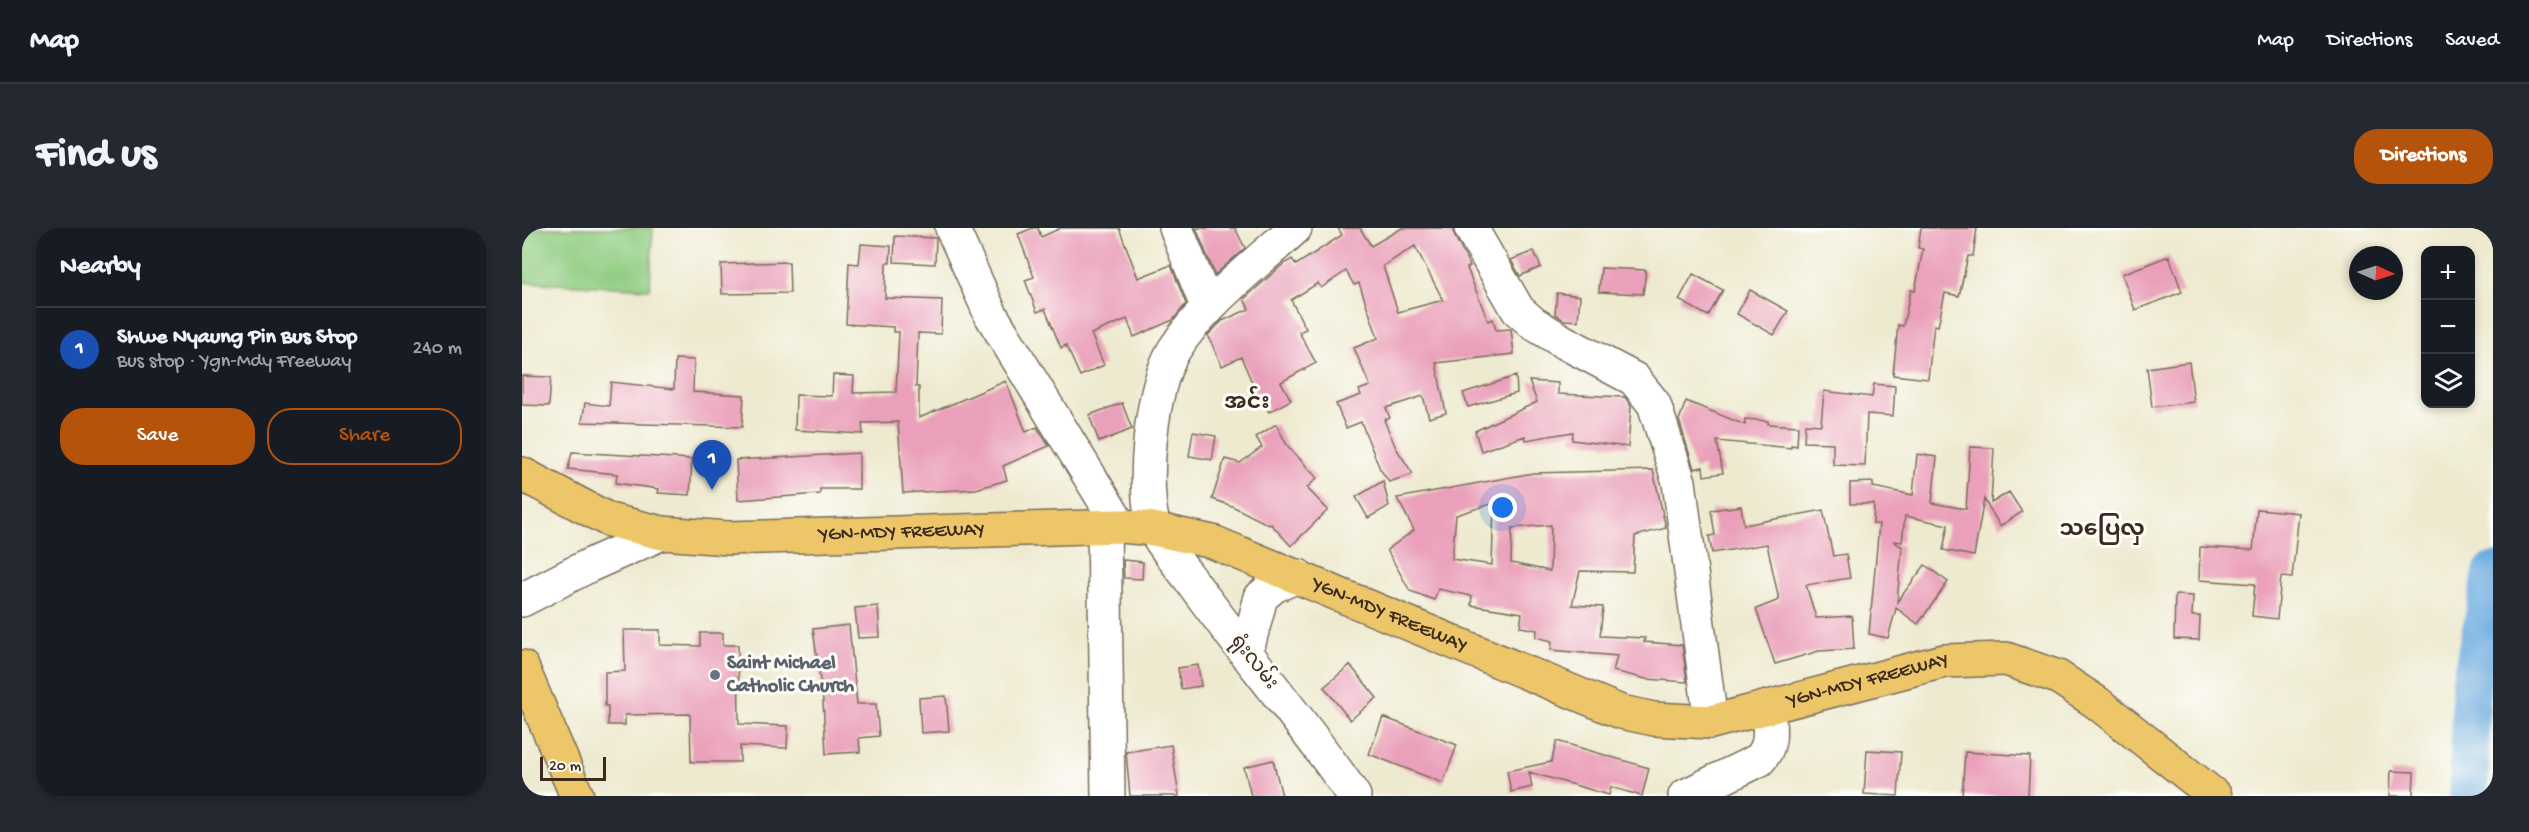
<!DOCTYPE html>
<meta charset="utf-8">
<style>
:root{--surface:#171b24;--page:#242831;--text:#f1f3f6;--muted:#9ea1a6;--line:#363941;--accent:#b45309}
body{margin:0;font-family:"Gochi Hand","Noto Sans Myanmar",sans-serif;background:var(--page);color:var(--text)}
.controls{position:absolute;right:18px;top:18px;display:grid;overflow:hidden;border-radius:12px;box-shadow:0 3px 9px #0003}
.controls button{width:54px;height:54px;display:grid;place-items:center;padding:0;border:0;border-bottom:2px solid var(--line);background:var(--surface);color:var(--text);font:30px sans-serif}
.compass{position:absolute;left:1827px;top:18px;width:54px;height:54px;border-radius:50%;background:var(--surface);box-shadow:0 3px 9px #0003;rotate:93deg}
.scale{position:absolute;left:18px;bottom:15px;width:66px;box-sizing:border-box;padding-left:6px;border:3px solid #3b2a1e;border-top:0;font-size:16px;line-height:21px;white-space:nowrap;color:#3b2a1e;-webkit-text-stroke:4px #fdfcf7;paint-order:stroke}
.you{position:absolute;left:981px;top:280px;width:21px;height:21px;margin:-15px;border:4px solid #fff;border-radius:50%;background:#1a73e8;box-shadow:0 0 0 9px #1a73e833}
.badge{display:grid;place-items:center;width:39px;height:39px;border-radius:50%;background:var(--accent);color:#fff;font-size:20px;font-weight:700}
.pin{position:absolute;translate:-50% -50px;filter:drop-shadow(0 2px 3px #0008)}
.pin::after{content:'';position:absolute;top:32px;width:21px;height:18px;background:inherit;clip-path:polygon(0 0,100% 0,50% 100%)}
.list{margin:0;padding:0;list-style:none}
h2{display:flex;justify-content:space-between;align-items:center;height:78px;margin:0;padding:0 24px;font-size:26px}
h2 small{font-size:20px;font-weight:400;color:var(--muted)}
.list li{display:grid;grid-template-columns:39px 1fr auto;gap:18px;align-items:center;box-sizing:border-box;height:84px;padding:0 24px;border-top:2px solid var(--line)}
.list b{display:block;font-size:22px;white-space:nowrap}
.list p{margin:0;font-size:20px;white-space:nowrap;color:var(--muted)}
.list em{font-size:20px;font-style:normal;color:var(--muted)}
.actions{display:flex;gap:12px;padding:18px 24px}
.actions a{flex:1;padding:14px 0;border:2px solid var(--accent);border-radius:24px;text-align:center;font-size:21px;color:var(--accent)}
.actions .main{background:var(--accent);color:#fff}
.icon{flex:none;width:33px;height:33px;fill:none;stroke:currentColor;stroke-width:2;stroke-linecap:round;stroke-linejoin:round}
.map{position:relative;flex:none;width:1971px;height:568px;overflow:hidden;border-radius:24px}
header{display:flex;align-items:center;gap:36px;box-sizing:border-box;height:84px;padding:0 30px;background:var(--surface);border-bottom:2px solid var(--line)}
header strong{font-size:28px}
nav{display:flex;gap:33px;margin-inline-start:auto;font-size:21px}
.intro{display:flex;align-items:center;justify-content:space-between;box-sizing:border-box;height:144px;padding:0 36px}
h1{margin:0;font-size:42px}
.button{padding:15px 27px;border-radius:24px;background:var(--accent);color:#fff;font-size:21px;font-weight:700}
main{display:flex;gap:36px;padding:0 36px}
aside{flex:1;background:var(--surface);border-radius:24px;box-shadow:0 3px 9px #0003}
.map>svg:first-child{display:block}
.green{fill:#92ce83;stroke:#667c50;stroke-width:1.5}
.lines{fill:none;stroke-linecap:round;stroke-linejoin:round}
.river{stroke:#6eade1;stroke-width:39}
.building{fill:#eaa0ba;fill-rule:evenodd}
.minor-casing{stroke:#7a6d5c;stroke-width:36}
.major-casing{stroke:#7a6d5c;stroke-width:36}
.minor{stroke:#fff;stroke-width:33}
.major{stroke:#ecc669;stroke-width:33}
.worship-dot{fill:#6b7280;stroke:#fdfcf7;stroke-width:2}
.labels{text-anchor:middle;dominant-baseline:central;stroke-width:6;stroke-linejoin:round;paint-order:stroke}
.street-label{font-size:20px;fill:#3b2a1e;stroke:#fdfcf7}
.worship-label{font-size:20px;font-weight:bold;fill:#5b616d;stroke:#fdfcf7;text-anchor:start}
.quarter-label{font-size:22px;font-weight:bold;fill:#3b2a1e;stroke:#fdfcf7}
</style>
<header>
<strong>Map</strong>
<nav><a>Map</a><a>Directions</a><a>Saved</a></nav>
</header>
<div class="intro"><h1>Find us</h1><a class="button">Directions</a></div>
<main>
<aside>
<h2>Nearby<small></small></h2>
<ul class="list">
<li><span class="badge" style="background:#1a4fb4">1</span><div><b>Shwe Nyaung Pin Bus Stop</b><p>Bus stop · Ygn-Mdy Freeway</p></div><em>240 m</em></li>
</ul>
<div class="actions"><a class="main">Save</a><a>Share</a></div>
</aside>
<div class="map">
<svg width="1971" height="568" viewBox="0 0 1971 568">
<rect width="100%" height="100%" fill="#fdfcf7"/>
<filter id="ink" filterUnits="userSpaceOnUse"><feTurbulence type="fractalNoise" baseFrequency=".0167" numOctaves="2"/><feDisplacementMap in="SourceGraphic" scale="12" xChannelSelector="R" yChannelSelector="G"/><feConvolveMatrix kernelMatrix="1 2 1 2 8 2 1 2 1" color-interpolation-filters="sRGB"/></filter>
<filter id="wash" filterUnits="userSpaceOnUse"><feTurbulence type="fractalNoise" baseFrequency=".008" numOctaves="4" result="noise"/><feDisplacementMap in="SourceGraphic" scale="24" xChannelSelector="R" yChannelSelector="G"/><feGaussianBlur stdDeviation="1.35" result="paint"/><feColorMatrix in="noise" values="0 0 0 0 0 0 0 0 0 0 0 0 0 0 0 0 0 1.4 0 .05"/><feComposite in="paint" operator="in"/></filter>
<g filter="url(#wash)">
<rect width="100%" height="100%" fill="#eeead0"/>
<!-- green -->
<path class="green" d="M0 0H131L128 61 0 54Z"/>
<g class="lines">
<!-- river -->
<path class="river" d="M1947 568 1949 455 1971 344"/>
</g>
<g id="blocks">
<!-- building -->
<path class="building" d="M511 0H516L519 9 539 0H597L616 50 649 37 664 76 651 92 612 109 605 91 569 106 582 137 558 148 544 117 539 120 523 81 515 84 503 52 512 49 496 6Z
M674 0H713L723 20 693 47Z
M816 0H838L849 18 880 0H930L933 9 948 38 945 40 966 93 971 91 974 102 989 101 992 126 914 135 924 185 907 190 901 168 864 180 868 190 862 192 874 220 891 246 867 254 858 241 839 194 824 200 814 176 839 167 837 162 848 158 832 120 856 110 837 55 832 57 824 43 799 60 796 55 769 72 784 101 777 104 794 135 759 154 769 172 747 184 733 161 719 129 700 138 686 107 700 93 727 81 722 71 759 38 770 31 774 37 820 7ZM893 18 921 72 876 84 861 38Z
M1399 0H1455L1451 28H1446L1437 68 1423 65 1416 98 1412 97 1406 151 1371 147 1376 97 1381 98 1389 62 1393 63 1401 21 1396 20Z
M373 8 414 10 413 36 372 34Z
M339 16 369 18 368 35H364L363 70 420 72 419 106 396 105 394 159H397V190L484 153 504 204 515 199 527 218 481 238 485 252 454 261 381 265 376 194 340 195 341 206 273 202 274 167 310 168 311 147 332 148 331 165 374 164 377 104H371V99L324 96 327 35 337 36Z
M1012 23 1019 39 998 48 989 32Z
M1647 28 1660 64 1613 82 1600 46Z
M267 34 268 65 200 66 199 36Z
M1079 40 1124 42 1121 66 1077 64Z
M1171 46 1201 62 1186 88 1157 72Z
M1228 62 1266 83 1252 107 1215 86Z
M1035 65 1058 68 1056 93 1042 92 1033 86Z
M153 131 172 132 171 164 222 167 220 199 60 194 63 175 87 178 89 154 152 161Z
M1667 134 1672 174 1630 179 1625 140Z
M0 148 29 149 27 178 0 177Z
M994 148 995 165 946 179 941 165Z
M1007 153 1036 155V166L1103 169 1109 178 1106 219 1050 212 1051 204 1004 212 1003 208 959 223 953 203 1015 174Z
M1352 156 1373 158 1371 188 1345 186 1343 238 1311 237V215L1282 214 1283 196 1299 197 1302 163 1350 169Z
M1164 173 1223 197V191L1246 193V196L1276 198 1275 218 1269 217V220L1195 213 1201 245 1182 248 1181 239 1172 241 1157 192Z
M600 175 610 201 577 214 567 187Z
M754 196 765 217 795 250 785 260 806 282 769 318 749 296 747 297 710 278 690 271 703 231 718 235 740 219 734 209Z
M671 204 694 208 690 232 667 228Z
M1448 219 1472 220 1469 275 1487 264 1500 284 1478 298 1462 271 1452 328 1421 322 1426 297 1383 288 1380 314 1371 313 1380 319 1375 374 1403 337 1426 354 1396 396 1374 380 1366 410 1347 406 1357 296H1351L1352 276H1328V255L1351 254V259L1391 267 1395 226 1415 229 1410 275 1444 281Z
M50 224 170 231 168 267 136 265 137 261 94 255 95 246 46 241Z
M337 225V261H298V266L216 272 214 232Z
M1131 242 1144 300 1113 308 1111 344 1058 343 1050 377 1081 379 1078 408 1123 410 1122 414 1160 417 1165 454 1124 451 1091 443 1095 428 1029 422 1030 413 1014 409 1015 402 998 399 1000 385 949 377 950 368 916 361 912 372 888 363 865 322 892 302 875 270 1011 245ZM972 275 970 337 930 331 934 287ZM1029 297 1028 343 989 335 990 300Z
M861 253 867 278 846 290 834 269Z
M1219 278 1222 297 1301 282 1311 328 1324 326 1328 350 1284 357 1294 390 1330 388 1332 421 1297 423 1253 436 1234 381 1257 372 1245 316 1190 325 1187 308 1193 307 1189 282Z
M1735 281 1777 285 1770 350 1759 349 1755 391 1730 388 1733 356 1677 352 1678 319 1731 322Z
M601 332 621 334 620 351 602 350Z
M1653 367 1671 368 1670 388H1678L1677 412 1652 411Z
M356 378 358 409 336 410 333 380Z
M327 397 335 476H354L357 508 337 510 338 524 304 526 301 473 291 401Z
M102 402H138V417L178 418V405H201V417H216L217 496 266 498 265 520 218 518V534H169L168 486 103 487V497H86V478H83V444L103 443Z
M676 437 679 458 659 461 656 440Z
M828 437 855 470 828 492 802 459Z
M424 468 427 503 399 505 397 470Z
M861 489 935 517 921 555 847 526Z
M1035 513 1127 540 1120 568 1089 559 1087 567 1007 544 1010 559 989 564 985 543 1029 534Z
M649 517 657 568H608L604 524Z
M1345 522 1379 524 1376 568 1342 566Z
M1443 524 1508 528 1506 568H1440Z
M751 532 760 568H729L722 539Z
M1869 543 1892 544 1891 568H1868Z"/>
</g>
</g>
<g filter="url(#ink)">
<use href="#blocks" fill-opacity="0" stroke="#7a6d5c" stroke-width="1.5"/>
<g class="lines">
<!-- minor casing -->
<g class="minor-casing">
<path id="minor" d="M430 0 469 87 598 298
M654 0 686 81
M773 0C732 38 682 75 652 122 629 159 619 258 632 299 636 312 659 339 668 351 721 425 781 493 832 568
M949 0 996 82 1011 95 1040 113 1112 151 1132 176 1157 254 1189 494
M582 298 586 568
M0 372 66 338 140 305
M724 426 739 369 752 358 776 348
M1163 568 1237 532C1252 517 1247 499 1246 479"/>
</g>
<!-- major casing -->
<g class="major-casing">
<g id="major">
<path id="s1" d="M0 246 87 292 140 305 206 310 598 298 632 301 691 314 1099 484 1132 491 1189 494 1422 433 1484 431 1536 449 1574 474 1693 568"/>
<path d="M0 439 55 568"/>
</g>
</g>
<!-- minor -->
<use href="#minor" class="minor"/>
<!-- major -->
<use href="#major" class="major"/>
</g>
</g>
<!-- markers -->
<circle class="worship-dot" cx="193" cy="447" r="6"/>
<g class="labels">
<!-- street labels -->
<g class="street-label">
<text stroke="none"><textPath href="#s1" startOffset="393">YGN-MDY FREEWAY</textPath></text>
<text stroke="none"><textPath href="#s1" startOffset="897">YGN-MDY FREEWAY</textPath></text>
<text transform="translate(731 435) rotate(52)">ရုံးလမ်း</text>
<text stroke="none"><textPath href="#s1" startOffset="1401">YGN-MDY FREEWAY</textPath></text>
</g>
<!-- worship labels -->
<g class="worship-label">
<text x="205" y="436">Saint Michael<tspan x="205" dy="23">Catholic Church</tspan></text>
</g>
<!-- quarter labels -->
<g class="quarter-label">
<text x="725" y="176">အင်း</text>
<text x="1580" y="303">သပြေလှ</text>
</g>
</g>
</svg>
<div class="controls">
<button>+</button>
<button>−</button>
<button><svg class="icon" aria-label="layers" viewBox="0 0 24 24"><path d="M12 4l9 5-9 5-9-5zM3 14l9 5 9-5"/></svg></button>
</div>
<svg class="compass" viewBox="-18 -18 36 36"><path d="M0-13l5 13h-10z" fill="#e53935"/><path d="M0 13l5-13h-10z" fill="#9ea1a6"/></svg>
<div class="scale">20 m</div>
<div class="you"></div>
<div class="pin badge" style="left:190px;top:262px;background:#1a4fb4">1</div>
</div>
</main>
